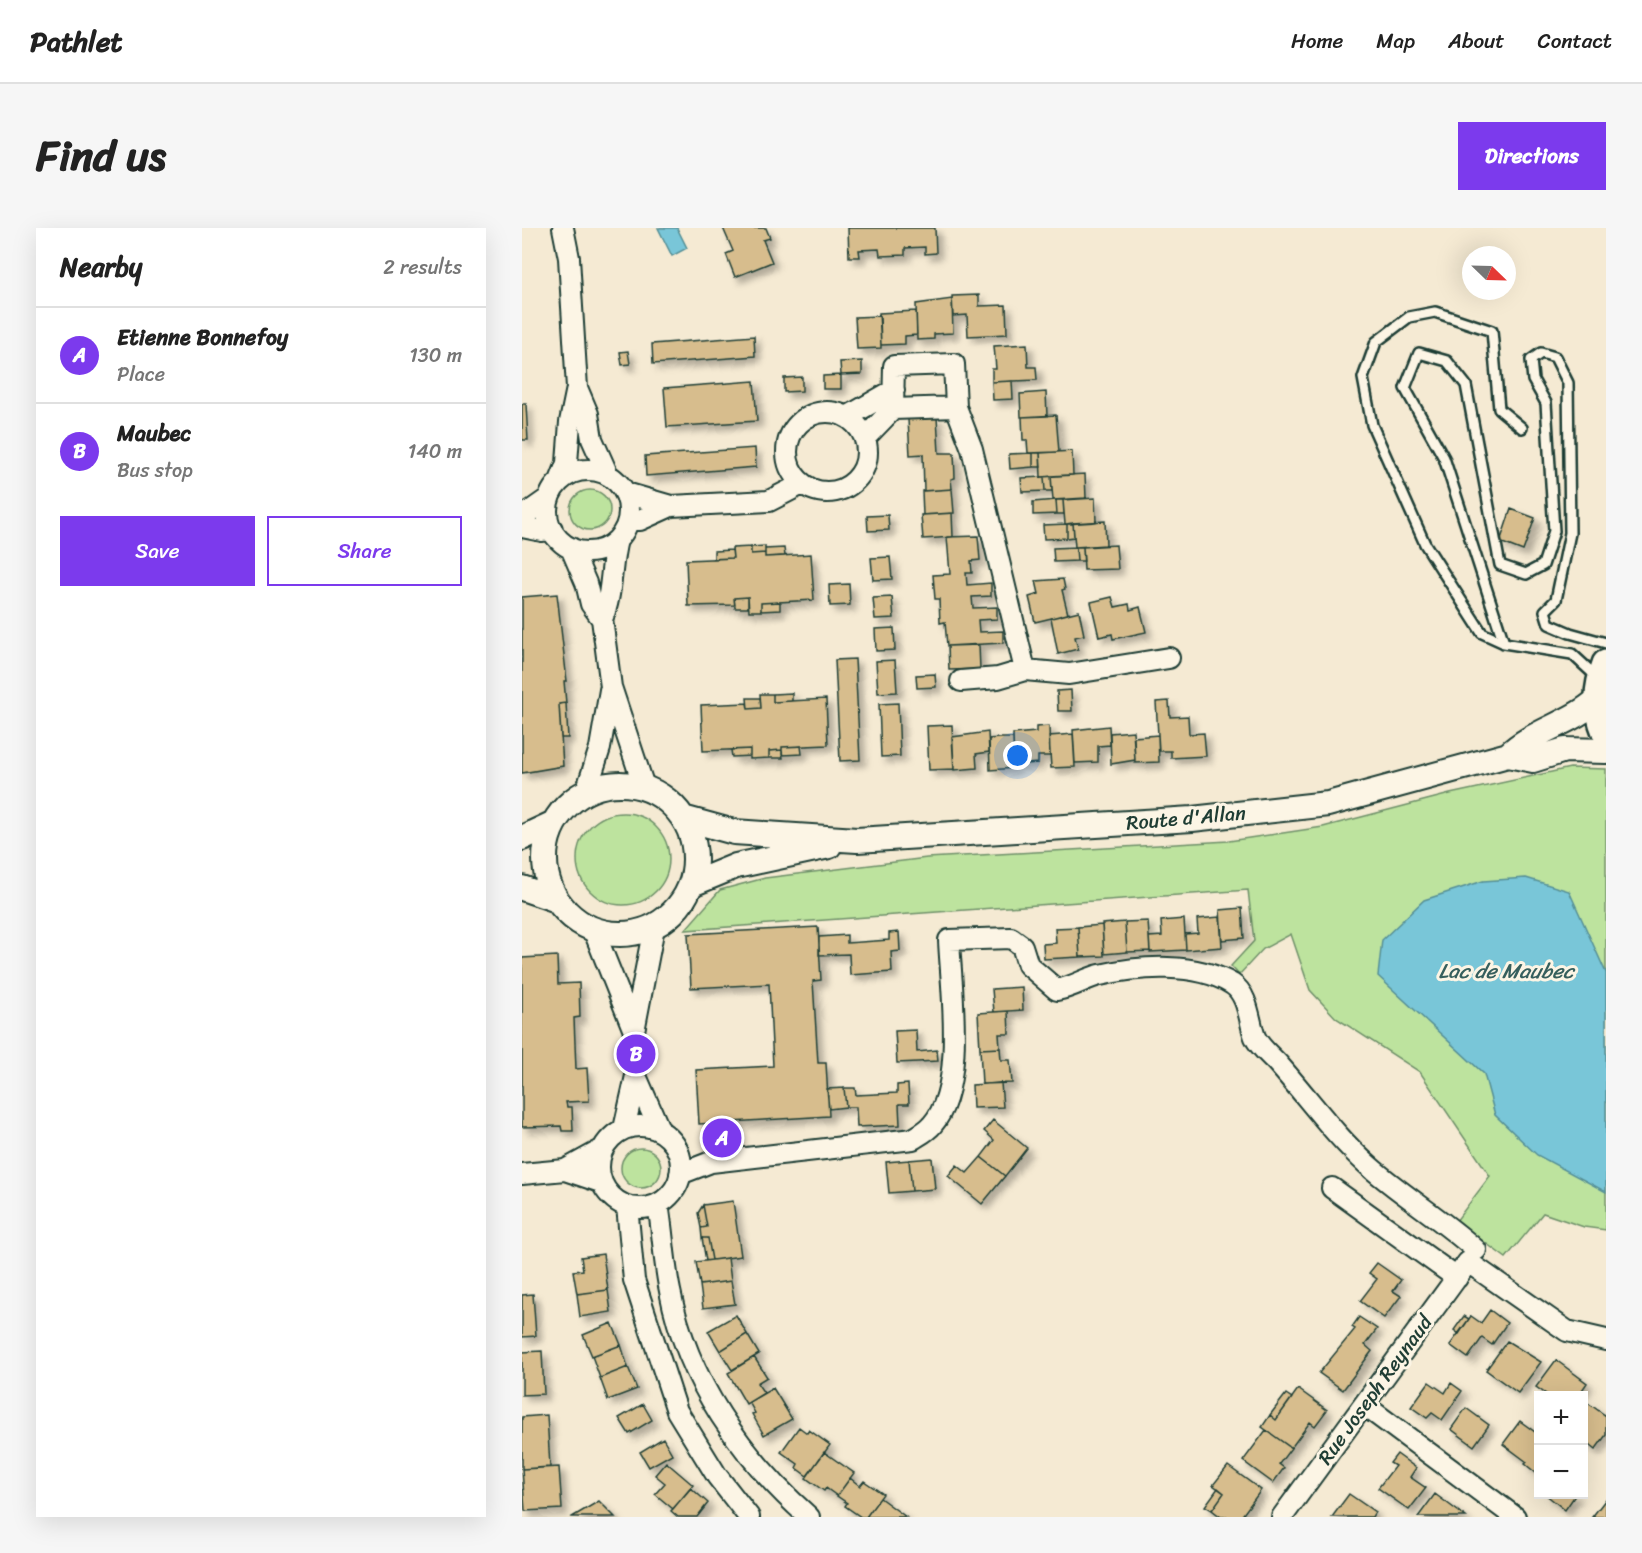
<!DOCTYPE html>
<meta charset="utf-8">
<style>
:root{--surface:#fff;--page:#f6f6f6;--text:#222;--muted:#767676;--line:#e0e0e0;--accent:#7c3aed}
body{margin:0;font-family:Sriracha,sans-serif;background:var(--page);color:var(--text)}
.controls{position:absolute;right:18px;bottom:18px;display:grid;overflow:hidden;border-radius:0px;box-shadow:0 6px 24px #0002}
.controls button{width:54px;height:54px;display:grid;place-items:center;padding:0;border:0;border-bottom:2px solid var(--line);background:var(--surface);color:var(--text);font:30px sans-serif}
.compass{position:absolute;left:940px;top:18px;width:54px;height:54px;border-radius:50%;background:var(--surface);box-shadow:0 6px 24px #0002;rotate:113deg}
.you{position:absolute;left:496px;top:528px;width:21px;height:21px;margin:-15px;border:4px solid #fff;border-radius:50%;background:#1a73e8;box-shadow:0 0 0 9px #1a73e833}
.badge{display:grid;place-items:center;width:39px;height:39px;border-radius:50%;background:var(--accent);color:#fff;font-size:20px;font-weight:700}
.pin{position:absolute;translate:-50% -50%;border:3px solid #fff;box-shadow:0 2px 6px #0006}
.list{margin:0;padding:0;list-style:none}
h2{display:flex;justify-content:space-between;align-items:center;height:78px;margin:0;padding:0 24px;font-size:26px}
h2 small{font-size:20px;font-weight:400;color:var(--muted)}
.list li{display:grid;grid-template-columns:39px 1fr auto;gap:18px;align-items:center;box-sizing:border-box;height:96px;padding:0 24px;border-top:2px solid var(--line)}
.list b{display:block;font-size:22px;white-space:nowrap}
.list p{margin:0;font-size:20px;white-space:nowrap;color:var(--muted)}
.list em{font-size:20px;font-style:normal;color:var(--muted)}
.actions{display:flex;gap:12px;padding:18px 24px}
.actions a{flex:1;padding:14px 0;border:2px solid var(--accent);border-radius:0px;text-align:center;font-size:21px;color:var(--accent)}
.actions .main{background:var(--accent);color:#fff}
.map{position:relative;flex:none;width:1084px;height:1289px;overflow:hidden;border-radius:0px}
header{display:flex;align-items:center;gap:36px;box-sizing:border-box;height:84px;padding:0 30px;background:var(--surface);border-bottom:2px solid var(--line)}
header strong{font-size:28px}
nav{display:flex;gap:33px;margin-inline-start:auto;font-size:21px}
.intro{display:flex;align-items:center;justify-content:space-between;box-sizing:border-box;height:144px;padding:0 36px}
h1{margin:0;font-size:42px}
.button{padding:15px 27px;border-radius:0px;background:var(--accent);color:#fff;font-size:21px;font-weight:700}
main{display:flex;gap:36px;padding:0 36px}
aside{flex:1;background:var(--surface);border-radius:0px;box-shadow:0 6px 24px #0002}
.map>svg:first-child{display:block}
.green{fill:#bde39e;stroke:#6e9069;stroke-width:1.5}
.water{fill:#79c6d8;stroke:#558f96;stroke-width:1.5}
.building{fill:#d7bd8d;stroke:#1f3d34;stroke-width:1.5;filter:url(#shadow)}
.lines{fill:none;stroke-linecap:round;stroke-linejoin:round}
.service-casing{stroke:#1f3d34;stroke-width:14}
.minor-casing{stroke:#1f3d34;stroke-width:24}
.tertiary-casing{stroke:#1f3d34;stroke-width:28}
.secondary-casing{stroke:#1f3d34;stroke-width:32}
.service{stroke:#fcf5e5;stroke-width:9}
.minor{stroke:#fcf5e5;stroke-width:20}
.tertiary{stroke:#fcf5e5;stroke-width:24}
.secondary{stroke:#fcf5e5;stroke-width:27}
.labels{text-anchor:middle;dominant-baseline:central;stroke-width:6;stroke-linejoin:round;paint-order:stroke}
.street-label{font-size:20px;fill:#1f3d34;stroke:#fcf5e5}
.water-label{font-size:21px;font-style:italic;fill:#365f5d;stroke:#fcf5e5}
</style>
<header>
<strong>Pathlet</strong>
<nav><a>Home</a><a>Map</a><a>About</a><a>Contact</a></nav>
</header>
<div class="intro"><h1>Find us</h1><a class="button">Directions</a></div>
<main>
<aside>
<h2>Nearby<small>2 results</small></h2>
<ul class="list">
<li><span class="badge">A</span><div><b>Etienne Bonnefoy</b><p>Place</p></div><em>130 m</em></li>
<li><span class="badge">B</span><div><b>Maubec</b><p>Bus stop</p></div><em>140 m</em></li>
</ul>
<div class="actions"><a class="main">Save</a><a>Share</a></div>
</aside>
<div class="map">
<svg width="1084" height="1289" viewBox="0 0 1084 1289">
<defs>
<filter id="shadow"><feDropShadow dx="5.5" dy="5.5" stdDeviation="3" flood-color="#0004"/></filter>
</defs>
<rect width="100%" height="100%" fill="#f5ead3"/>
<filter id="ink" filterUnits="userSpaceOnUse"><feTurbulence type="fractalNoise" baseFrequency=".0167" numOctaves="2"/><feDisplacementMap in="SourceGraphic" scale="12" xChannelSelector="R" yChannelSelector="G"/><feConvolveMatrix kernelMatrix="1 2 1 2 8 2 1 2 1" color-interpolation-filters="sRGB"/></filter>
<g filter="url(#ink)">
<!-- green -->
<path class="green" d="M48 282a20 20 0 1 1 40 0a20 20 0 1 1-40 0Z
M1048 540 1084 541V1002L1062 999 1021 985 984 1030 934 993 968 948 898 844 814 790 788 762 769 706 741 721 717 747 709 738 732 713 726 662 163 702 198 662 243 650 405 630 707 613 801 599 928 566Z
M55 631a46 46 0 1 1 92 0a46 46 0 1 1-92 0Z
M99 940a20 20 0 1 1 40 0a20 20 0 1 1-40 0Z"/>
<!-- water -->
<path class="water" d="M136 0H155L165 20 150 28Z
M1004 650 1047 663 1084 745V964L1015 927 973 887 962 846 856 748 860 712 902 672 961 653Z"/>
<!-- building -->
<path class="building" d="M201 0H244L248 10 241 12 250 34 213 49 204 26 211 23Z
M326 0H413L414 25 403 26V19L383 20V27L358 28 357 21 337 22 338 29H327Z
M457 67V78L484 77 485 106 446 108 445 87 431 88 430 68Z
M430 71 431 105 412 106V111L395 112 394 76Z
M394 83 395 107 383 108V116L359 117 357 85Z
M358 88 359 120 335 121 333 89Z
M232 108 233 128 131 136 130 116Z
M505 116 506 139H514L515 152 470 154V141H474L472 118Z
M106 123 108 136 100 137 98 124Z
M340 133V146L319 147 318 134Z
M319 147V161H301V148Z
M280 149V163L262 164V150Z
M232 153 235 193 145 199 142 160Z
M490 153 491 171 471 172 470 154Z
M524 164 525 188 499 189 498 166Z
M0 176H4L6 212H0Z
M534 187 537 224 506 225 505 212H501L500 189Z
M415 189 417 225H432L433 250 429 251 430 261 402 263 401 226 388 227 386 191Z
M233 220 234 239 124 248 123 228Z
M550 223 551 247 519 249 518 225Z
M511 225V239L488 241 487 226Z
M511 225H518L519 239H511Z
M563 246 564 270 531 272 529 248Z
M529 248 530 263H523L522 249Z
M522 249 523 263 500 264 499 250Z
M430 261 432 285 401 287 400 263Z
M573 270 574 294 543 296 541 272Z
M534 272H541L542 286H535Z
M534 272 535 286 511 287V274Z
M989 281 1013 290 1001 323 978 314Z
M430 285 431 309 401 311 399 287Z
M366 287 367 302 346 303 345 288Z
M583 293 584 317 553 319 551 295Z
M551 295 552 309 545 310V296Z
M545 296V310L522 311 521 297Z
M456 308 458 332 449 333 450 345H444L445 357 469 355V368L450 369 451 380 475 379V391L456 392 457 404 481 403V415L425 418 423 394 418 395 417 371H413L411 347 428 346 425 309Z
M594 317 596 341 562 342 561 319Z
M243 318V325L229 326V319Z
M229 319V326L243 325V329L289 326 292 372 239 375V383H227L226 369 212 370 213 377 166 378 164 332 211 330 210 320Z
M554 319H561L562 333H555Z
M554 319 555 333 532 334 531 320Z
M262 320 263 328 243 329V321Z
M210 322 211 330 192 331V323Z
M368 329 370 351 351 352 349 330Z
M541 351 543 361 540 362 546 386 513 394 507 369 517 366 514 353Z
M327 356 328 377 308 378 307 357Z
M35 366 45 453H42L44 475 37 476 41 538 0 545V369Z
M226 369V380H213L212 370Z
M370 369 372 390 353 391 351 370Z
M590 369 593 379 607 376 608 382 618 379 624 404 591 411 590 406 577 409 569 374Z
M258 374V382L239 383V375Z
M557 383 562 407 553 409 556 421 536 426 529 390Z
M372 400 373 422 354 423 353 401Z
M457 417 458 441 427 442 426 418Z
M333 431 338 532 318 533 313 432Z
M373 432 375 464 356 465 354 433Z
M413 446 414 459 395 460 394 447Z
M549 462 550 483H536L535 463Z
M270 465V473L251 474V466Z
M238 466H251V474L304 471 306 517 260 519V522L247 523V530L228 531V521L181 523 179 477 225 475 226 481 239 480Z
M225 470H238L239 480 226 481Z
M647 473 648 489 666 488 667 506 682 505 684 528 649 530V523H637L634 474Z
M44 475 46 510H39L37 476Z
M376 475 378 528 359 529 357 476Z
M430 497 432 541 407 542 405 498Z
M527 498 528 528H516V535L492 537 491 506 514 504V499Z
M587 498 588 517 576 518V534L553 535 551 502Z
M611 503 613 532 589 536 588 505Z
M466 504 467 524 454 526 455 540 432 542 430 509Z
M551 506 553 539 529 540 527 508Z
M636 507 637 534 613 535 612 509Z
M477 510H491L492 540 468 542 467 511Z
M279 518 280 526 260 527V519Z
M228 521V528L210 529 209 522Z
M260 522 261 530H247V523Z
M720 680 722 710 700 712 698 682Z
M698 689 700 719 664 722 663 706 676 705 675 691Z
M662 691 664 722 628 724 627 709 640 708 639 693Z
M626 693 628 723 605 724 603 694Z
M603 694 605 724 582 726 580 696Z
M580 697 582 728 558 729 556 699Z
M296 699 299 752 291 753 296 835H304L307 888 177 896 174 842 251 838 247 756 169 760 166 706Z
M556 699 558 729 522 731 521 716 534 715 533 700Z
M377 704 378 723 369 724 370 744 328 747 327 726 297 727V709L325 707V715L367 712V705Z
M35 728 36 756 57 755 58 789 52 790 54 841 65 840 67 873 44 874 45 879H50L51 903H40L39 898 0 899V730Z
M500 759 501 782 472 784 470 761Z
M486 783 487 806H477L478 820 458 821 456 785Z
M394 802 395 824 415 822 416 833 375 835 373 803Z
M478 820 479 832H488L490 855 460 856 458 821Z
M479 855 481 879 451 880 450 857Z
M386 856 387 876H377L378 897 335 899 334 879H324L322 860H333L334 867 375 865V857Z
M322 860 324 879 307 881 305 861Z
M471 892 505 920 483 948 459 929 472 912 462 903Z
M205 904 206 915 194 917 193 906Z
M459 929 483 948 460 976 426 948 435 937 445 945Z
M410 930 413 961 390 963 387 932Z
M387 932 390 963 367 965 364 934Z
M211 973 219 1028 190 1032 186 1010H180L179 1000 185 999 181 977Z
M181 977 185 999 179 1000 176 985Z
M180 1010H186L190 1032 184 1033Z
M81 1026 86 1062 55 1066 51 1043 61 1042 59 1029Z
M206 1030 209 1053 178 1057 174 1034Z
M855 1035 879 1052 871 1063 879 1068 862 1090 838 1073 855 1051 847 1045Z
M209 1053 213 1076 181 1080 178 1057Z
M86 1062 89 1084 58 1089 55 1066Z
M11 1066 14 1108 0 1109V1067Z
M968 1082 985 1095 970 1117 960 1110 946 1130 928 1117 949 1088 959 1095Z
M214 1087 225 1106 198 1123 186 1103Z
M942 1088 947 1091 937 1106 932 1102Z
M837 1089 855 1101 843 1117 850 1123 821 1162 797 1145 833 1101 830 1099Z
M90 1095 99 1117 70 1128 61 1107Z
M225 1106 237 1126 210 1142 198 1123Z
M985 1113 1019 1134 996 1165 964 1142Z
M99 1117 106 1139 78 1150 70 1128Z
M20 1123 22 1166 0 1167V1124Z
M232 1129 245 1149 235 1155 242 1165 224 1176 206 1145Z
M1034 1132 1065 1155 1056 1168H1027L1014 1159Z
M106 1139 115 1161 86 1172 78 1150Z
M907 1154 923 1165 929 1155 940 1163 920 1192 910 1185 905 1190 889 1179Z
M251 1160 270 1191 242 1207 230 1186 233 1185 227 1174Z
M776 1161 805 1182 793 1198 788 1194 769 1220 740 1199 748 1187 754 1192Z
M764 1166 770 1170 754 1192 748 1187Z
M1066 1175 1084 1188V1207L1073 1222 1062 1213V1181Z
M121 1176 130 1192 107 1206 97 1190Z
M944 1180 967 1197 952 1218 929 1201Z
M25 1187 28 1239 0 1241V1189Z
M998 1193 1017 1207V1241L1014 1245 1003 1236 1005 1234 981 1216Z
M277 1199 285 1205 287 1202 308 1217 285 1248 274 1240 276 1236 259 1224Z
M744 1202 769 1220 757 1236 762 1240 751 1255 721 1233Z
M141 1210 150 1226 127 1239 118 1224Z
M302 1224 332 1245 315 1268 304 1260 302 1263 284 1250Z
M875 1226 894 1240 888 1249 904 1260 887 1282 856 1260 873 1238 868 1235Z
M144 1234 171 1257 151 1281 133 1266 143 1255 133 1247Z
M706 1238 739 1262 719 1289H699L690 1282 702 1265 691 1257Z
M37 1239 40 1281 3 1283 0 1241Z
M328 1250 338 1258 342 1253 361 1266 344 1289H339L323 1278 325 1275 315 1268Z
M169 1260 186 1275 175 1289H156L149 1283Z
M696 1260 702 1265 690 1282 683 1278Z
M827 1266 853 1284 850 1289H810Z
M913 1266 944 1289H896Z
M1023 1266H1054L1043 1282Z
M358 1270 384 1289H344Z
M1084 1271V1289H1070Z
M77 1273 93 1289H50Z"/>
<g class="lines">
<!-- service casing -->
<g class="service-casing">
<path id="service" d="M982 415 960 405 903 316 850 197 841 150 854 114 887 89 913 84 970 103 977 181 1000 200
M1076 450 1050 426 982 415 922 230 883 160 897 125 925 133 944 157 978 337 1004 346 1021 337 1032 303 1024 175 1011 152 1009 132 1019 125 1033 129 1046 155 1048 305 1034 372 1023 383 1027 396 1048 405 1084 415"/>
</g>
<!-- minor casing -->
<g class="minor-casing">
<path id="minor" d="M55 160 66 186 70 211 86 247
M434 179 450 221 503 442 476 450 439 453
M265 224a40 40 0 1 1 80 0a40 40 0 1 1-80 0Z
M325 189 372 162
M343 210 371 181 434 179 432 136 372 138 371 181
M25 283a41 41 0 1 1 82 0a41 41 0 1 1-82 0Z
M38 253 45 235 48 194 55 160 47 30 41 0
M104 265 149 278 247 273 280 256
M0 289 27 270
M107 292H118L149 278
M0 299 20 303 30 301
M49 320 64 355 69 376 80 391 89 459 122 559
M80 391C91 366 88 338 95 312
M503 442 547 446 647 430
M64 564 78 520 88 462
M72 703 112 803 114 848 102 901
M112 803 132 699
M114 848 138 903
M77 939a41 41 0 1 1 82 0a41 41 0 1 1-82 0Z
M43 942 79 954
M0 946 43 942 81 921
M158 946 189 934 391 911C397 907 405 903 410 897 444 859 429 760 427 712L489 710 500 718 506 737 535 762C552 759 564 750 578 747 618 738 674 734 710 756 727 767 727 794 733 809 737 819 750 829 757 837 787 871 813 908 847 938 881 968 920 991 954 1022
M810 960 935 1050
M136 976C141 1005 142 1035 148 1063 165 1152 220 1230 287 1289
M105 978 112 1052 155 1183 195 1248 227 1289
M842 1177 993 1289
M760 1289 946 1034 1045 1103 1084 1112"/>
</g>
<!-- tertiary casing -->
<g class="tertiary-casing">
<path id="tertiary" d="M986 527C1012 502 1049 496 1076 471
M23 631a75 75 0 1 1 150 0a75 75 0 1 1-150 0Z
M161 590 212 604 335 612 670 591 806 576 986 527 1011 532 1043 522 1084 523
M0 610 32 595
M170 656 214 638 307 618
M0 660 35 672"/>
</g>
<!-- secondary casing -->
<g class="secondary-casing">
<path id="secondary" d="M1084 436C1075 460 1074 480 1084 504"/>
</g>
<!-- service -->
<use href="#service" class="service"/>
<!-- minor -->
<use href="#minor" class="minor"/>
<!-- tertiary -->
<use href="#tertiary" class="tertiary"/>
<!-- secondary -->
<use href="#secondary" class="secondary"/>
</g>
</g>
<g class="labels">
<!-- street labels -->
<g class="street-label">
<text transform="translate(664 590) rotate(-5)">Route d'Allan</text>
<text transform="translate(853 1162) rotate(-54)">Rue Joseph Reynaud</text>
</g>
<!-- water labels -->
<g class="water-label">
<text x="984" y="743">Lac de Maubec</text>
</g>
</g>
</svg>
<div class="controls">
<button>+</button>
<button>−</button>
</div>
<svg class="compass" viewBox="-18 -18 36 36"><path d="M0-13l5 13h-10z" fill="#e53935"/><path d="M0 13l5-13h-10z" fill="#767676"/></svg>
<div class="you"></div>
<div class="pin badge" style="left:200px;top:910px">A</div>
<div class="pin badge" style="left:114px;top:826px">B</div>
</div>
</main>
